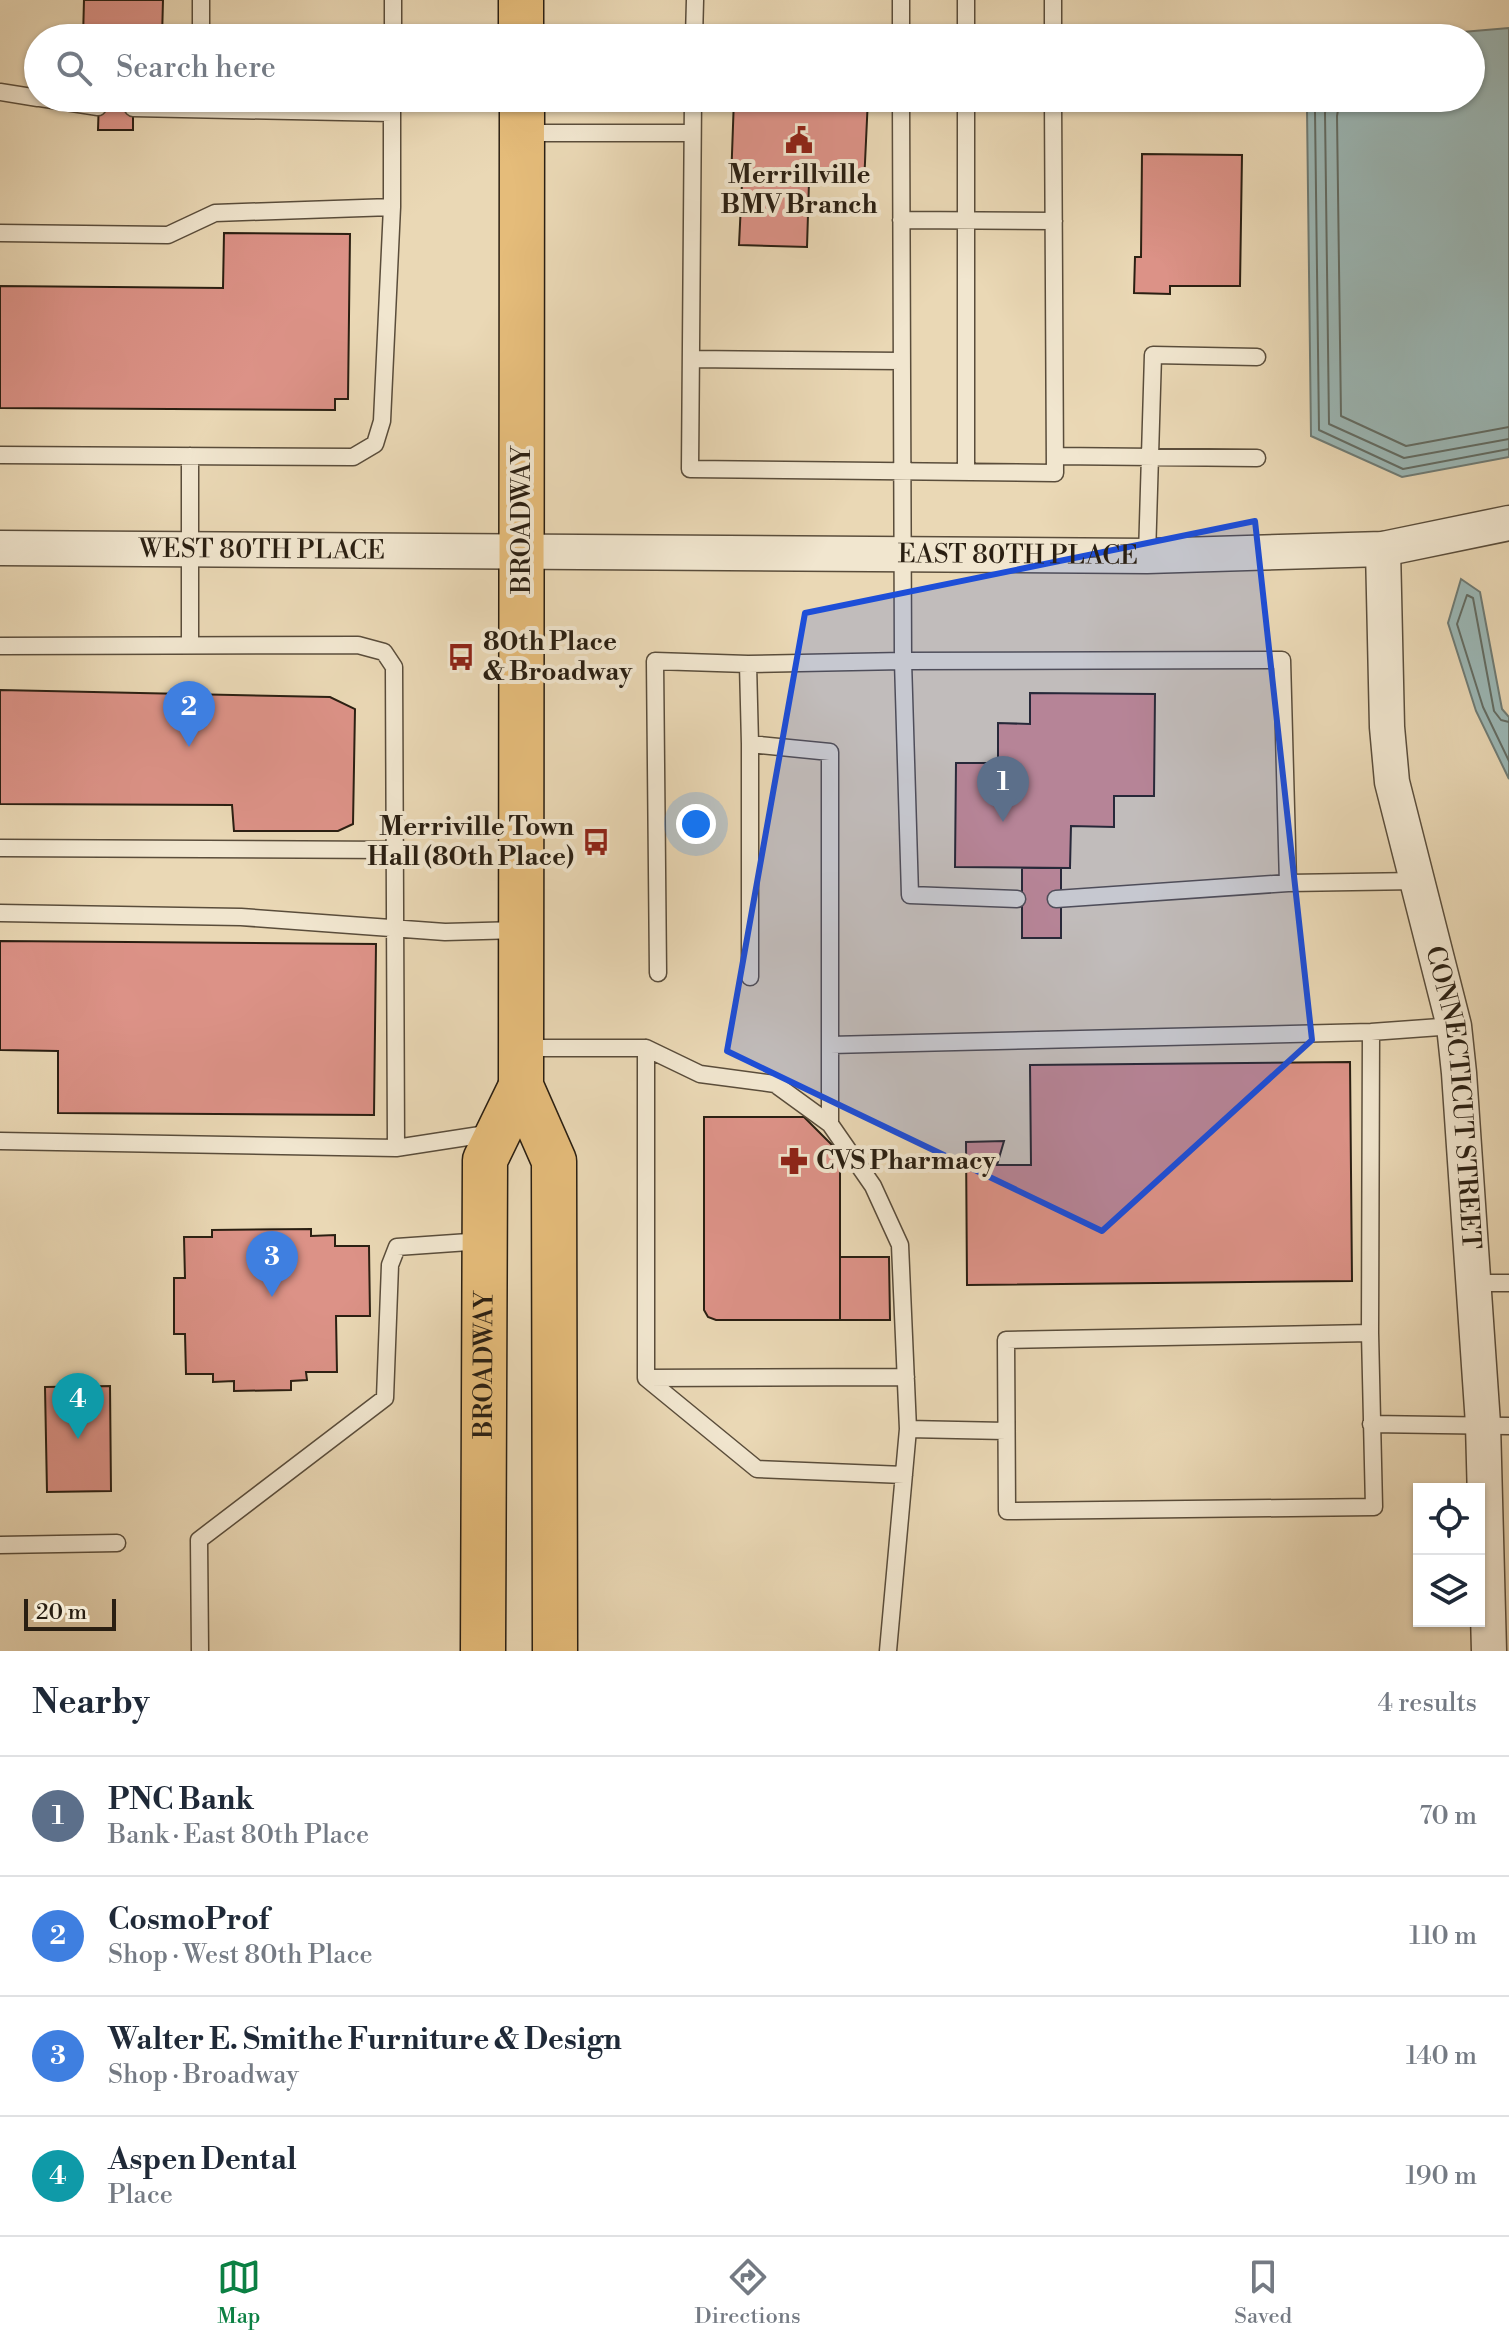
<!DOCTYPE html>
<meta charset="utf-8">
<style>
:root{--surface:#fff;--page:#f6f6f7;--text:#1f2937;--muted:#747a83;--line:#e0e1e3;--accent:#0b8043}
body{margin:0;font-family:"Libre Bodoni",serif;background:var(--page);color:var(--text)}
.controls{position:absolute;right:24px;bottom:24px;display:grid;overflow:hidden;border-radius:0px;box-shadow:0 2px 6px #0004}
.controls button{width:72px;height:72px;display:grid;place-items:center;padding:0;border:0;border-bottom:2px solid var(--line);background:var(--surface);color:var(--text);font:40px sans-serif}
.scale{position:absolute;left:24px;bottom:20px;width:92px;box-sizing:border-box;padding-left:8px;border:4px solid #2a1f12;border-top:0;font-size:22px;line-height:28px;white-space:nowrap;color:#2a1f12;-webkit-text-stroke:6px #f1e6cf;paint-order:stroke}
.you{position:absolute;left:696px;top:824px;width:28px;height:28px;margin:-20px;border:6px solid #fff;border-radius:50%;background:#1a73e8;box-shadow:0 0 0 12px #1a73e833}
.badge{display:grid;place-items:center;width:52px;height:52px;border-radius:50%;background:var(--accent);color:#fff;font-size:26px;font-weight:700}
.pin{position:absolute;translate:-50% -66px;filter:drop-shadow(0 2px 4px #0008)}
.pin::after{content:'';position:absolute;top:42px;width:28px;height:24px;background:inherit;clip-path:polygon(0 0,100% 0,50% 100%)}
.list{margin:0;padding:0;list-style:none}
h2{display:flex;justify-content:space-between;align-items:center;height:104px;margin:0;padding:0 32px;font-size:34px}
h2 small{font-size:26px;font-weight:400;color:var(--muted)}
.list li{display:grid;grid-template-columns:52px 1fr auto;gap:24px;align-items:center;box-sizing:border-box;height:120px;padding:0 32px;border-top:2px solid var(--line)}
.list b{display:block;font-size:30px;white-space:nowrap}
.list p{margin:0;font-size:26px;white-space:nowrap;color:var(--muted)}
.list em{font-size:26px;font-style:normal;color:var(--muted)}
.icon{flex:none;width:44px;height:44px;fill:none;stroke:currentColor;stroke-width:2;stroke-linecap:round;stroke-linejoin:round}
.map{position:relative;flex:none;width:1509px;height:1651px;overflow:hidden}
.search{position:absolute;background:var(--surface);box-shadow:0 2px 6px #0004;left:24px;right:24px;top:24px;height:88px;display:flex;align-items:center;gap:20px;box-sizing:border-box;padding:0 28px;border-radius:44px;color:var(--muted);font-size:30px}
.sheet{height:584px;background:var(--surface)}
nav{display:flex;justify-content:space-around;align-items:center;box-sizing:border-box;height:112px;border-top:2px solid var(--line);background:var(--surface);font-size:22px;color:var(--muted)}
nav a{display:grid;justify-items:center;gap:4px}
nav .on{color:var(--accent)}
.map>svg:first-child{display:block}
.water{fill:#9bb8b7;stroke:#6e7b75;stroke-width:2}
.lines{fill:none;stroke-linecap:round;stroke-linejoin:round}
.shore{stroke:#626c64;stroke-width:2}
.building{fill:#dc9287;stroke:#2a1f12;stroke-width:2}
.lane-casing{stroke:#5a4d3b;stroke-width:19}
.street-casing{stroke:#5a4d3b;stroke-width:37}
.primary-casing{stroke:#2a1f12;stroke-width:47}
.lane{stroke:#f1e6cf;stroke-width:16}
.street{stroke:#f1e6cf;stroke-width:34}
.primary{stroke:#e5bc7a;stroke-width:44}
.marked{fill:#1d4ed8;fill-opacity:0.2;stroke:#1d4ed8;stroke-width:6;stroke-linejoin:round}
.labels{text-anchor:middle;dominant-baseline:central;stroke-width:8;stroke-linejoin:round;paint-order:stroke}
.poi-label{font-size:26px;font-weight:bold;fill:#2a1f12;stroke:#f1e6cf;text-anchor:start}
.street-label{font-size:26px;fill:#2a1f12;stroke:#f1e6cf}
</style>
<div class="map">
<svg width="1509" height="1651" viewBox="0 0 1509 1651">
<rect width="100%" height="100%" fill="#ead8b5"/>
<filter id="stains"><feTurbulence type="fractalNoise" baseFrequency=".0025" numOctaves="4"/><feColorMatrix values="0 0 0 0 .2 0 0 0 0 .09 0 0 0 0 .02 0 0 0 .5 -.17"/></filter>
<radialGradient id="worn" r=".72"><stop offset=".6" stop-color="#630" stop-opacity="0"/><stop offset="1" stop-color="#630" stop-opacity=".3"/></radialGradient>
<!-- water -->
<path class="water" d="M1509 28V457L1402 477 1311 436 1307 109 1312 98H1471V38H1392Z
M1461 579 1480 592 1502 709 1509 717V779L1476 711 1448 623Z"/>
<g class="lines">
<!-- shore -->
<path class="shore" d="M1318 98 1315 111 1319 430 1403 469 1509 449
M1328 98 1325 113 1329 424 1404 458 1509 439
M1340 98 1337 116 1341 416 1406 446 1509 427
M1509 722 1501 720 1494 711 1473 598 1467 595 1457 624 1483 707 1509 761"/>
</g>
<!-- building -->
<path class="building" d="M84 0H163L162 38H83Z
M99 98H133V130H98Z
M734 98H868L864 184 809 182 807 247 739 245 742 183 731 182Z
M1142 154 1242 155 1240 286H1170V294L1134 293 1135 257H1141Z
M224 233 350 234 348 399H335V410L0 408V286L223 288Z
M0 690 330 697 355 709 353 824 338 831H234L232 805 0 804Z
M1030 693 1155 694 1154 796H1114V827L1071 826 1070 868 955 867 956 763H998V723L1030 724Z
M1022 868H1061V938H1022Z
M0 941 376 944 374 1115 58 1113V1051L0 1050Z
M1350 1062 1352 1281 967 1285 966 1142 1004 1141 997 1165H1031L1030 1065Z
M704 1117H804L840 1153V1320H716L708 1317 704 1310Z
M311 1229V1236L335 1235V1246H369L370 1316H336L337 1372H306L307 1380 291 1381V1390L234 1391V1381L213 1382V1374H186L185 1334H174V1278H185L184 1237H212V1230Z
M840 1257H889L890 1320H840Z
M110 1386 111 1491 47 1492 45 1387Z"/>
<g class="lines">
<!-- lane casing -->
<g class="lane-casing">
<path id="lane" d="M201 0V30L211 38
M393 0V38
M901 0V38
M966 0V38
M1053 0V38
M694 38 695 0
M0 92 38 98
M40 98 98 107
M693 98 690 469 1055 473 1053 98
M966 98V472
M133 108 392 113
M523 133H692
M901 220 1054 221
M0 233 168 235 215 213 392 207V98
M691 359 901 361
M0 455 353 457 375 444 382 421 392 207
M190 456V645
M1055 456 1257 458
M1147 556 1153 355 1257 357
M0 646 358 645 384 652 394 667 396 1148
M750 744V977
M0 848 396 850
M1017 899 910 895 903 661 1282 660 1288 883 1417 881
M1056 899 1288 883
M0 913 241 917 445 932 518 930
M658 973 655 661 748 664
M830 1045 1371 1032 1454 1026
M524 1048H646V1378L757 1469 904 1475
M646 1048 700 1074 775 1084 830 1124 873 1186 900 1245 908 1429 1006 1431
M830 1124V752L750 744 748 664 903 661 901 98
M0 1141 396 1148 493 1133
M1476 1283H1509
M1370 1333 1374 1507 1007 1511 1006 1340 1370 1333 1371 1032
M646 1378 906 1377
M1371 1424 1509 1426
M0 1545 117 1543
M200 1651 199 1540 385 1398 390 1265 397 1247 483 1241
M888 1651 908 1429"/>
</g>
<!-- street casing -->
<g class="street-casing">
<g id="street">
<path id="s1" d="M0 548 1147 556 1383 549 1509 523"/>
<path id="s2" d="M1383 549 1387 727 1392 782 1454 1026 1459 1073 1483 1424 1489 1651"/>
</g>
</g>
<!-- primary casing -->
<g class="primary-casing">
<g id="primary">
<path d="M521 0V38"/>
<path d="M522 98 521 1086 554 1161 555 1651"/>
<path id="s3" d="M483 1651 485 1160 521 1086"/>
</g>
</g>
<!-- lane -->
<use href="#lane" class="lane"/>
<!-- street -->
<use href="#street" class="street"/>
<!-- primary -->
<use href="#primary" class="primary"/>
</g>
<!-- marked area -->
<path class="marked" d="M1255 521 1312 1040 1102 1231 727 1051 805 613Z"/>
<!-- icons -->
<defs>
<g id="civic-bare" transform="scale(2.16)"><path d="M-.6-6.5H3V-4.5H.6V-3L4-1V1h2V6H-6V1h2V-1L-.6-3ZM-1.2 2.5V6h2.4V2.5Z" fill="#8f2418" stroke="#f1e6cf" stroke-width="2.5" paint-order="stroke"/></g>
<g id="bus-bare" transform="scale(2.16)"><path d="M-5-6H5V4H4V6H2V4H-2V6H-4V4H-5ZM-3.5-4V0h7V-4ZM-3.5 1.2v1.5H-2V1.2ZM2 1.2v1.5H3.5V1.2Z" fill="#8f2418" stroke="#f1e6cf" stroke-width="2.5" paint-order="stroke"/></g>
<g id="pharmacy-bare" transform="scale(2.16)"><path d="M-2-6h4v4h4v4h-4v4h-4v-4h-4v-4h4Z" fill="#8f2418" stroke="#f1e6cf" stroke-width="2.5" paint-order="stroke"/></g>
</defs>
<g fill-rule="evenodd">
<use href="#civic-bare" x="799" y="140"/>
<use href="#bus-bare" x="461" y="657"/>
<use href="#bus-bare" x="596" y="842"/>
<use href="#pharmacy-bare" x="794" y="1161"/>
</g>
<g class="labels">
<!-- poi labels -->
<g class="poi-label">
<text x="799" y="175" text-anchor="middle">Merrillville<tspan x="799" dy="30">BMV Branch</tspan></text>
<text x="483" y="642">80th Place<tspan x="483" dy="30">&amp; Broadway</tspan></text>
<text x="574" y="827" text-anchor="end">Merriville Town<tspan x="574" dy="30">Hall (80th Place)</tspan></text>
<text x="816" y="1161">CVS Pharmacy</text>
</g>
<!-- street labels -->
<g class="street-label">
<text transform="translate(522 520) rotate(-90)">BROADWAY</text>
<text stroke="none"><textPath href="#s1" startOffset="262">WEST 80TH PLACE</textPath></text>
<text stroke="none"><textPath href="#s1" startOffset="1018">EAST 80TH PLACE</textPath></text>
<text stroke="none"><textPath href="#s2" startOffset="556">CONNECTICUT STREET</textPath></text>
<text stroke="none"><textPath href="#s3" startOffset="286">BROADWAY</textPath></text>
</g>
</g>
<rect width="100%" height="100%" filter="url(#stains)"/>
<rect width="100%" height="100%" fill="url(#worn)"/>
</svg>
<div class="controls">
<button><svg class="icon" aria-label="locate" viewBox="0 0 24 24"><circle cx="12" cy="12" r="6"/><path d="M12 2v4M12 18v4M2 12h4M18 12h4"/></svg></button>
<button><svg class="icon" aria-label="layers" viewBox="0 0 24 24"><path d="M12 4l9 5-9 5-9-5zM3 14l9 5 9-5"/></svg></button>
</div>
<div class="scale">20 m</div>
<div class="you"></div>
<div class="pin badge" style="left:1003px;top:822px;background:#5c6f8a">1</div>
<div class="pin badge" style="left:189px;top:747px;background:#3f7fe0">2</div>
<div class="pin badge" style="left:272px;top:1297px;background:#3f7fe0">3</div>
<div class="pin badge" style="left:78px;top:1439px;background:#0f9aa8">4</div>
<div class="search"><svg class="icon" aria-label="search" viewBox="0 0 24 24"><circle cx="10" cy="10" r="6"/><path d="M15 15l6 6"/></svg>Search here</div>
</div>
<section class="sheet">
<h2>Nearby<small>4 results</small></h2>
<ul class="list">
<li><span class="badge" style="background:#5c6f8a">1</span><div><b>PNC Bank</b><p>Bank · East 80th Place</p></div><em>70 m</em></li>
<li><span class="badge" style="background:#3f7fe0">2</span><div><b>CosmoProf</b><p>Shop · West 80th Place</p></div><em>110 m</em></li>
<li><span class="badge" style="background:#3f7fe0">3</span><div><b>Walter E. Smithe Furniture &amp; Design</b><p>Shop · Broadway</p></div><em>140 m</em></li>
<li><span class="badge" style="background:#0f9aa8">4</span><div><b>Aspen Dental</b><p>Place</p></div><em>190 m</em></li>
</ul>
</section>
<nav>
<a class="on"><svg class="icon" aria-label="map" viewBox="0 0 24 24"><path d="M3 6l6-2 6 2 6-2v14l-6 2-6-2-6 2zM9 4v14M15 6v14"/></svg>Map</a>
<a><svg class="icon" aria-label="directions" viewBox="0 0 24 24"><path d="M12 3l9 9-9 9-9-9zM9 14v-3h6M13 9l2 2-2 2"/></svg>Directions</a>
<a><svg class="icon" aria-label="saved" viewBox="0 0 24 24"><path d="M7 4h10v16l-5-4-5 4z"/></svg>Saved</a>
</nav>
